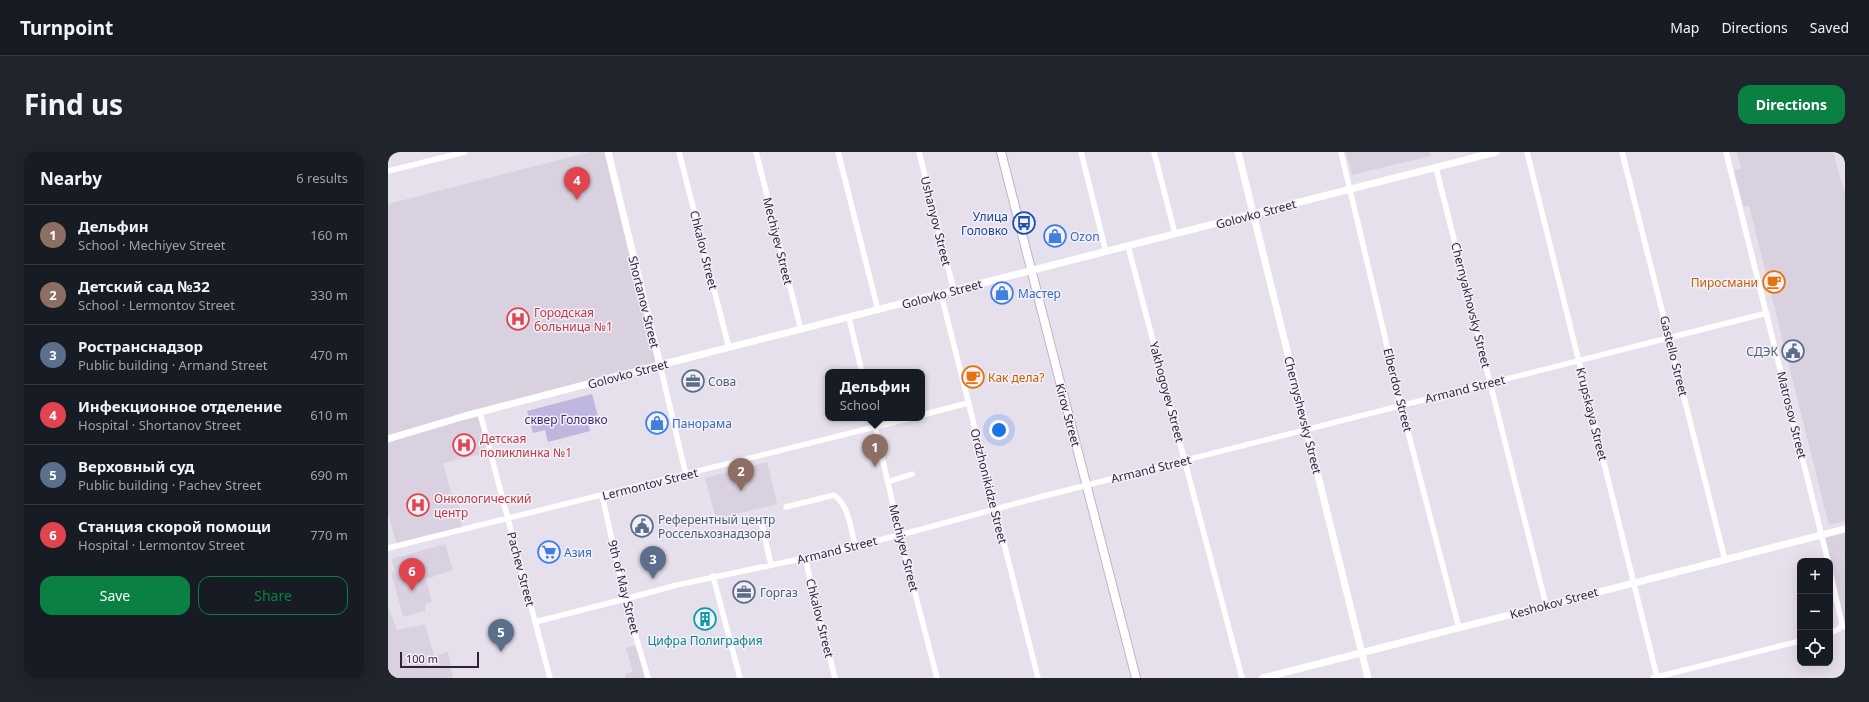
<!DOCTYPE html>
<meta charset="utf-8">
<style>
:root{--surface:#171b24;--page:#20242c;--text:#f1f3f6;--muted:#9ea1a6;--line:#363941;--accent:#0b8043}
body{margin:0;font-family:"Noto Sans",sans-serif;background:var(--page);color:var(--text)}
.controls{position:absolute;right:12px;bottom:12px;display:grid;overflow:hidden;border-radius:8px;box-shadow:0 4px 16px #0002}
.controls button{width:36px;height:36px;display:grid;place-items:center;padding:0;border:0;border-bottom:1px solid var(--line);background:var(--surface);color:var(--text);font:20px sans-serif}
.scale{position:absolute;left:12px;bottom:10px;width:79px;box-sizing:border-box;padding-left:4px;border:2px solid #341f3e;border-top:0;font-size:11px;line-height:14px;white-space:nowrap;color:#341f3e;-webkit-text-stroke:3px #f4f0f8;paint-order:stroke}
.you{position:absolute;left:611px;top:278px;width:14px;height:14px;margin:-10px;border:3px solid #fff;border-radius:50%;background:#1a73e8;box-shadow:0 0 0 6px #1a73e833}
.badge{display:grid;place-items:center;width:26px;height:26px;border-radius:50%;background:var(--accent);color:#fff;font-size:13px;font-weight:700}
.pin{position:absolute;translate:-50% -33px;filter:drop-shadow(0 1px 2px #0008)}
.pin::after{content:'';position:absolute;top:21px;width:14px;height:12px;background:inherit;clip-path:polygon(0 0,100% 0,50% 100%)}
.popup{position:absolute;left:437px;top:217px;width:100px;height:52px;box-sizing:border-box;display:grid;place-content:center;border-radius:8px;background:var(--surface);filter:drop-shadow(0 1px 3px #0005);font-size:13px;white-space:nowrap;color:var(--muted)}
.popup b{font-size:15px;color:var(--text)}
.popup::after{content:'';position:absolute;left:50%;top:100%;margin-left:-8px;border:8px solid transparent;border-top-color:var(--surface)}
.list{margin:0;padding:0;list-style:none}
h2{display:flex;justify-content:space-between;align-items:center;height:52px;margin:0;padding:0 16px;font-size:17px}
h2 small{font-size:13px;font-weight:400;color:var(--muted)}
.list li{display:grid;grid-template-columns:26px 1fr auto;gap:12px;align-items:center;box-sizing:border-box;height:60px;padding:0 16px;border-top:1px solid var(--line)}
.list b{display:block;font-size:15px;white-space:nowrap}
.list p{margin:0;font-size:13px;white-space:nowrap;color:var(--muted)}
.list em{font-size:13px;font-style:normal;color:var(--muted)}
.actions{display:flex;gap:8px;padding:12px 16px}
.actions a{flex:1;padding:9px 0;border:1px solid var(--accent);border-radius:12px;text-align:center;font-size:14px;color:var(--accent)}
.actions .main{background:var(--accent);color:#fff}
.icon{flex:none;width:22px;height:22px;fill:none;stroke:currentColor;stroke-width:2;stroke-linecap:round;stroke-linejoin:round}
.map{position:relative;flex:none;width:1457px;height:526px;overflow:hidden;border-radius:12px}
header{display:flex;align-items:center;gap:24px;box-sizing:border-box;height:56px;padding:0 20px;background:var(--surface);border-bottom:1px solid var(--line)}
header strong{font-size:19px}
nav{display:flex;gap:22px;margin-inline-start:auto;font-size:14px}
.intro{display:flex;align-items:center;justify-content:space-between;box-sizing:border-box;height:96px;padding:0 24px}
h1{margin:0;font-size:28px}
.button{padding:10px 18px;border-radius:12px;background:var(--accent);color:#fff;font-size:14px;font-weight:700}
main{display:flex;gap:24px;padding:0 24px}
aside{flex:1;background:var(--surface);border-radius:12px;box-shadow:0 4px 16px #0002}
.map>svg:first-child{display:block}
.built{fill:#d9d0e0}
.green{fill:#bfb6e0}
.lines{fill:none;stroke-linecap:round;stroke-linejoin:round}
.secondary-casing{stroke:#c1b2cd;stroke-width:10}
.minor{stroke:#fff;stroke-width:5.5}
.tertiary{stroke:#fff;stroke-width:7}
.secondary{stroke:#fff;stroke-width:8}
.labels{text-anchor:middle;dominant-baseline:central;stroke-width:3;stroke-linejoin:round;paint-order:stroke}
.street-label{font-size:12px;fill:#341f3e;stroke:#f4f0f8}
.transit-label{font-size:12px;fill:#164399;stroke:#f4f0f8;text-anchor:end}
.shop-label{font-size:12px;fill:#366cbe;stroke:#f4f0f8;text-anchor:start}
.food-label{font-size:12px;fill:#c56008;stroke:#f4f0f8;text-anchor:end}
.health-label{font-size:12px;fill:#be3a42;stroke:#f4f0f8;text-anchor:start}
.service-label{font-size:12px;fill:#4e5e75;stroke:#f4f0f8;text-anchor:start}
.park-label{font-size:12px;fill:#402579;stroke:#f4f0f8}
.culture-label{font-size:12px;fill:#0d838f;stroke:#f4f0f8}
</style>
<header>
<strong>Turnpoint</strong>
<nav><a>Map</a><a>Directions</a><a>Saved</a></nav>
</header>
<div class="intro"><h1>Find us</h1><a class="button">Directions</a></div>
<main>
<aside>
<h2>Nearby<small>6 results</small></h2>
<ul class="list">
<li><span class="badge" style="background:#8d6e63">1</span><div><b>Дельфин</b><p>School · Mechiyev Street</p></div><em>160 m</em></li>
<li><span class="badge" style="background:#8d6e63">2</span><div><b>Детский сад №32</b><p>School · Lermontov Street</p></div><em>330 m</em></li>
<li><span class="badge" style="background:#5c6f8a">3</span><div><b>Ространснадзор</b><p>Public building · Armand Street</p></div><em>470 m</em></li>
<li><span class="badge" style="background:#e0444e">4</span><div><b>Инфекционное отделение</b><p>Hospital · Shortanov Street</p></div><em>610 m</em></li>
<li><span class="badge" style="background:#5c6f8a">5</span><div><b>Верховный суд</b><p>Public building · Pachev Street</p></div><em>690 m</em></li>
<li><span class="badge" style="background:#e0444e">6</span><div><b>Станция скорой помощи</b><p>Hospital · Lermontov Street</p></div><em>770 m</em></li>
</ul>
<div class="actions"><a class="main">Save</a><a>Share</a></div>
</aside>
<div class="map">
<svg width="1457" height="526" viewBox="0 0 1457 526">
<rect width="100%" height="100%" fill="#e6dfec"/>
<!-- built -->
<path class="built" d="M202 0H220L272 213 92 261 102 300 55 311 63 341 70 351 75 378 9 394 0 361V52Z
M958 0H1041L1042 4 964 23Z
M1349 0H1445L1457 42V369L1441 373 1361 54 1356 55 1346 19 1353 16Z
M379 310 389 352 328 367 317 326Z
M1457 377V475L1442 419V409L1433 383Z
M57 392 65 418 38 427 44 450 37 452V459L15 465 3 420 7 419 3 407Z
M0 454 9 478 37 472 46 504 60 500 65 526H0Z
M249 493 257 526H238L237 522 245 520 238 496Z"/>
<!-- green -->
<path class="green" d="M204 242 210 265 200 268 202 279 160 290 157 278 145 281 139 259Z"/>
<g class="lines">
<!-- secondary casing -->
<g class="secondary-casing">
<path id="secondary" d="M613 0 748 526"/>
</g>
<!-- minor -->
<path class="minor" d="M291 0 341 196
M368 0 413 178
M450 0 490 158
M531 0 566 139
M693 0 718 100
M766 0 787 82
M953 0 1013 253 1071 476
M1139 0 1269 525
M1234 0 1337 408
M1338 0 1440 409
M1048 16 1158 453
M0 19 77 0
M740 94 854 526
M553 142 650 526
M461 166 474 220
M272 213 298 323
M92 261 162 526
M534 263 580 251
M485 266 512 383 549 526
M500 330 524 322
M214 343 237 447 260 526
M398 355 446 343C461 354 463 377 467 394
M373 368 383 413
M0 396 523 266
M417 406 447 526
M1442 419 1454 472 1457 475
M325 424 352 526
M147 470 237 447 289 433 417 406 512 383 652 345 1379 161
M1442 481 1451 477 1454 472
M1265 526 1412 489"/>
<!-- tertiary -->
<path class="tertiary" d="M220 0 272 213
M850 0 980 526
M0 287 77 264 272 213 1108 0
M875 526 1457 377"/>
<!-- secondary -->
<use href="#secondary" class="secondary"/>
</g>
<!-- icons -->
<defs>
<g id="bus-ring" transform="scale(1.15)"><circle r="9.5" fill="#f4f0f8" stroke="#1a4fb4" stroke-width="1.5"/><path d="M-5-6H5V4H4V6H2V4H-2V6H-4V4H-5ZM-3.5-4V0h7V-4ZM-3.5 1.2v1.5H-2V1.2ZM2 1.2v1.5H3.5V1.2Z" fill="#1a4fb4"/></g>
<g id="shop-ring" transform="scale(1.15)"><circle r="9.5" fill="#f4f0f8" stroke="#3f7fe0" stroke-width="1.5"/><path d="M-5-2.5h2.3a2.7 3.5 0 0 1 5.4 0H5L5.5 6h-11ZM-1.5-2.5h3a1.5 2.3 0 0 0-3 0Z" fill="#3f7fe0"/></g>
<g id="cafe-ring" transform="scale(1.15)"><circle r="9.5" fill="#f4f0f8" stroke="#e8710a" stroke-width="1.5"/><path d="M-5.5-4.5H6V0H3Q3 3.5 0 3.5H-2.5Q-5.5 3.5-5.5 0ZM3-3.2v2h1.7v-2ZM-6 4.5H4V6H-6Z" fill="#e8710a"/></g>
<g id="hospital-ring" transform="scale(1.15)"><circle r="9.5" fill="#f4f0f8" stroke="#e0444e" stroke-width="1.5"/><path d="M-5-5h3v3.5h4V-5h3V5h-3V1.5h-4V5h-3Z" fill="#e0444e"/></g>
<g id="civic-ring" transform="scale(1.15)"><circle r="9.5" fill="#f4f0f8" stroke="#5c6f8a" stroke-width="1.5"/><path d="M-.6-6.5H3V-4.5H.6V-3L4-1V1h2V6H-6V1h2V-1L-.6-3ZM-1.2 2.5V6h2.4V2.5Z" fill="#5c6f8a"/></g>
<g id="office-ring" transform="scale(1.15)"><circle r="9.5" fill="#f4f0f8" stroke="#5c6f8a" stroke-width="1.5"/><path d="M-6-3h4V-5.5h4V-3h4V5H-6ZM-1-4.5V-3h2v-1.5ZM-6 0V1H6V0Z" fill="#5c6f8a"/></g>
<g id="supermarket-ring" transform="scale(1.15)"><circle r="9.5" fill="#f4f0f8" stroke="#3f7fe0" stroke-width="1.5"/><path d="M-6-5.5h2.5l.6 2H6L4.5 2H-2.5L-4.4-4H-6ZM-1.5 3.2a1.3 1.3 0 1 0 .1 0ZM3 3.2a1.3 1.3 0 1 0 .1 0Z" fill="#3f7fe0"/></g>
<g id="building-ring" transform="scale(1.15)"><circle r="9.5" fill="#f4f0f8" stroke="#0f9aa8" stroke-width="1.5"/><path d="M-4-6H4V6H1V3H-1V6H-4ZM-2.5-4.3h1.7v1.8h-1.7ZM.8-4.3h1.7v1.8H.8ZM-2.5-1h1.7V.8h-1.7ZM.8-1h1.7V.8H.8Z" fill="#0f9aa8"/></g>
</defs>
<g fill-rule="evenodd">
<use href="#bus-ring" x="636" y="71"/>
<use href="#shop-ring" x="667" y="84"/>
<use href="#cafe-ring" x="1386" y="130"/>
<use href="#shop-ring" x="614" y="141"/>
<use href="#hospital-ring" x="130" y="167"/>
<use href="#civic-ring" x="1405" y="199"/>
<use href="#cafe-ring" x="585" y="225"/>
<use href="#office-ring" x="305" y="229"/>
<use href="#shop-ring" x="269" y="271"/>
<use href="#hospital-ring" x="76" y="293"/>
<use href="#hospital-ring" x="30" y="353"/>
<use href="#civic-ring" x="254" y="374"/>
<use href="#supermarket-ring" x="161" y="400"/>
<use href="#office-ring" x="356" y="440"/>
<use href="#building-ring" x="317" y="467"/>
</g>
<g class="labels">
<!-- street labels -->
<g class="street-label">
<text transform="translate(868 62) rotate(-15)">Golovko Street</text>
<text transform="translate(548 69) rotate(76)">Ushanyov Street</text>
<text transform="translate(390 89) rotate(76)">Mechiyev Street</text>
<text transform="translate(316 98) rotate(76)">Chkalov Street</text>
<text transform="translate(554 142) rotate(-15)">Golovko Street</text>
<text transform="translate(256 150) rotate(76)">Shortanov Street</text>
<text transform="translate(1083 153) rotate(76)">Chernyakhovsky Street</text>
<text transform="translate(1286 204) rotate(76)">Gastello Street</text>
<text transform="translate(240 222) rotate(-15)">Golovko Street</text>
<text transform="translate(1077 237) rotate(-14)">Armand Street</text>
<text transform="translate(1010 238) rotate(76)">Elberdov Street</text>
<text transform="translate(779 240) rotate(75)">Yakhogoyev Street</text>
<text transform="translate(1204 262) rotate(76)">Krupskaya Street</text>
<text transform="translate(680 263) rotate(75)">Kirov Street</text>
<text transform="translate(915 263) rotate(76)">Chernyshevsky Street</text>
<text transform="translate(1404 263) rotate(76)">Matrosov Street</text>
<text transform="translate(763 317) rotate(-14)">Armand Street</text>
<text transform="translate(262 332) rotate(-14)">Lermontov Street</text>
<text transform="translate(601 334) rotate(76)">Ordzhonikidze Street</text>
<text transform="translate(516 396) rotate(76)">Mechiyev Street</text>
<text transform="translate(449 398) rotate(-14)">Armand Street</text>
<text transform="translate(133 417) rotate(75)">Pachev Street</text>
<text transform="translate(236 435) rotate(76)">9th of May Street</text>
<text transform="translate(1166 451) rotate(-15)">Keshokov Street</text>
<text transform="translate(432 466) rotate(76)">Chkalov Street</text>
</g>
<!-- transit labels -->
<g class="transit-label">
<text x="620" y="64">Улица<tspan x="620" dy="14">Головко</tspan></text>
</g>
<!-- shop labels -->
<g class="shop-label">
<text x="682" y="84">Ozon</text>
<text x="630" y="141">Мастер</text>
<text x="284" y="271">Панорама</text>
<text x="176" y="400">Азия</text>
</g>
<!-- food labels -->
<g class="food-label">
<text x="1370" y="130">Пиросмани</text>
<text x="600" y="225" text-anchor="start">Как дела?</text>
</g>
<!-- health labels -->
<g class="health-label">
<text x="146" y="160">Городская<tspan x="146" dy="14">больница №1</tspan></text>
<text x="92" y="286">Детская<tspan x="92" dy="14">поликлинка №1</tspan></text>
<text x="46" y="346">Онкологический<tspan x="46" dy="14">центр</tspan></text>
</g>
<!-- service labels -->
<g class="service-label">
<text x="1390" y="199" text-anchor="end">СДЭК</text>
<text x="320" y="229">Сова</text>
<text x="270" y="367">Референтный центр<tspan x="270" dy="14">Россельхознадзора</tspan></text>
<text x="372" y="440">Горгаз</text>
</g>
<!-- park labels -->
<g class="park-label">
<text x="178" y="267">сквер Головко</text>
</g>
<!-- culture labels -->
<g class="culture-label">
<text x="317" y="488">Цифра Полиграфия</text>
</g>
</g>
</svg>
<div class="controls">
<button>+</button>
<button>−</button>
<button><svg class="icon" aria-label="locate" viewBox="0 0 24 24"><circle cx="12" cy="12" r="6"/><path d="M12 2v4M12 18v4M2 12h4M18 12h4"/></svg></button>
</div>
<div class="scale">100 m</div>
<div class="you"></div>
<div class="pin badge" style="left:487px;top:315px;background:#8d6e63">1</div>
<div class="popup"><b>Дельфин</b>School</div>
<div class="pin badge" style="left:353px;top:339px;background:#8d6e63">2</div>
<div class="pin badge" style="left:265px;top:427px;background:#5c6f8a">3</div>
<div class="pin badge" style="left:189px;top:48px;background:#e0444e">4</div>
<div class="pin badge" style="left:113px;top:500px;background:#5c6f8a">5</div>
<div class="pin badge" style="left:24px;top:439px;background:#e0444e">6</div>
</div>
</main>
